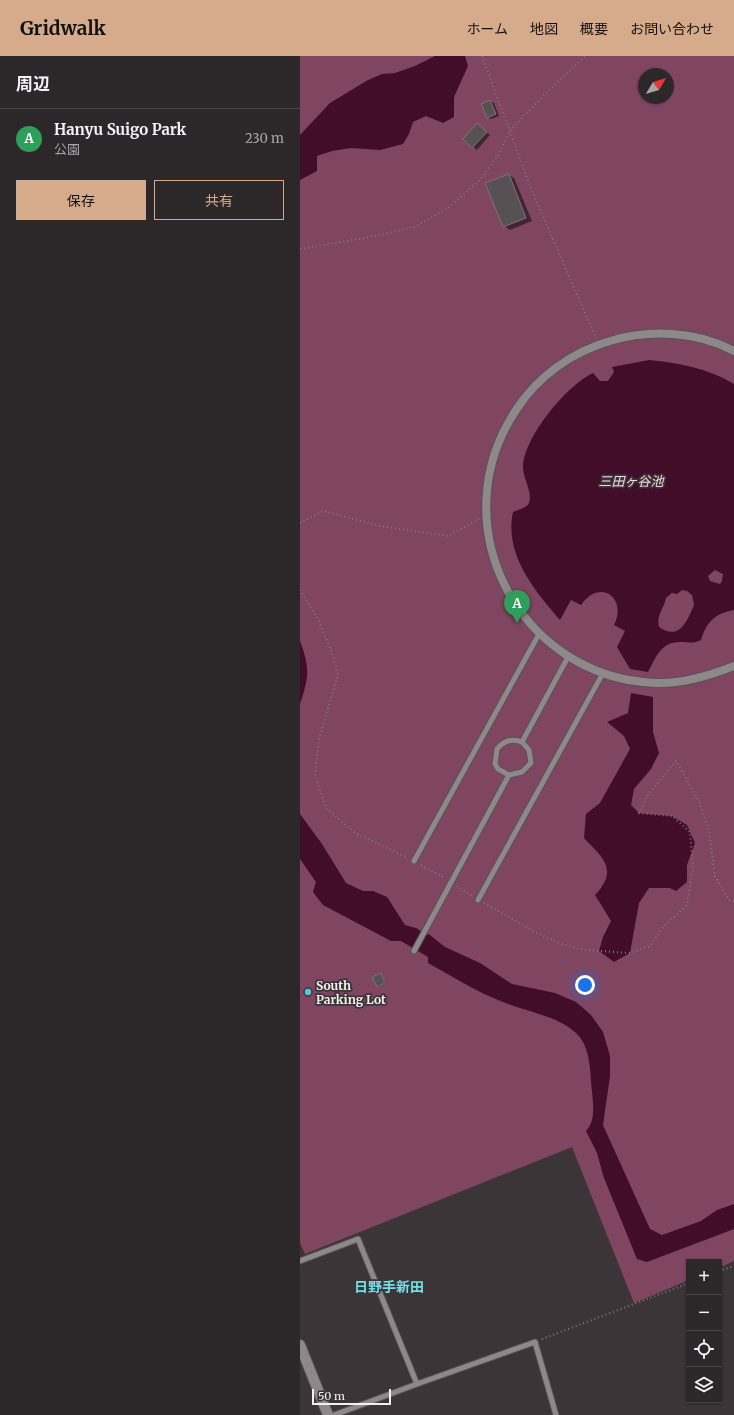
<!DOCTYPE html>
<html lang="ja">
<meta charset="utf-8">
<style>
:root{--surface:#2c2829;--page:#343031;--text:#f1f3f6;--muted:#a6a6a8;--line:#484446;--accent:#d6ab8b}
body{margin:0;font-family:Merriweather,"Noto Sans JP",serif;background:var(--page);color:var(--text)}
.controls{position:absolute;right:12px;bottom:12px;display:grid;overflow:hidden;border-radius:0px;box-shadow:0 1px 3px #0004}
.controls button{width:36px;height:36px;display:grid;place-items:center;padding:0;border:0;border-bottom:1px solid var(--line);background:var(--surface);color:var(--text);font:20px sans-serif}
.compass{position:absolute;left:338px;top:12px;width:36px;height:36px;border-radius:50%;background:var(--surface);box-shadow:0 1px 3px #0004;rotate:52deg}
.scale{position:absolute;left:12px;bottom:10px;width:79px;box-sizing:border-box;padding-left:4px;border:2px solid #f4f0f1;border-top:0;font-size:11px;line-height:14px;white-space:nowrap;color:#f4f0f1;-webkit-text-stroke:3px #3b3537;paint-order:stroke}
.you{position:absolute;left:285px;top:929px;width:14px;height:14px;margin:-10px;border:3px solid #fff;border-radius:50%;background:#1a73e8;box-shadow:0 0 0 6px #1a73e833}
.badge{display:grid;place-items:center;width:26px;height:26px;border-radius:50%;background:var(--accent);color:#fff;font-size:13px;font-weight:700}
.pin{position:absolute;translate:-50% -33px;filter:drop-shadow(0 1px 2px #0008)}
.pin::after{content:'';position:absolute;top:21px;width:14px;height:12px;background:inherit;clip-path:polygon(0 0,100% 0,50% 100%)}
.list{margin:0;padding:0;list-style:none}
h2{display:flex;justify-content:space-between;align-items:center;height:52px;margin:0;padding:0 16px;font-size:17px}
h2 small{font-size:13px;font-weight:400;color:var(--muted)}
.list li{display:grid;grid-template-columns:26px 1fr auto;gap:12px;align-items:center;box-sizing:border-box;height:60px;padding:0 16px;border-top:1px solid var(--line)}
.list b{display:block;font-size:15px;white-space:nowrap}
.list p{margin:0;font-size:13px;white-space:nowrap;color:var(--muted)}
.list em{font-size:13px;font-style:normal;color:var(--muted)}
.actions{display:flex;gap:8px;padding:12px 16px}
.actions a{flex:1;padding:9px 0;border:1px solid var(--accent);border-radius:0px;text-align:center;font-size:14px;color:var(--accent)}
.actions .main{background:var(--accent);color:#111}
.icon{flex:none;width:22px;height:22px;fill:none;stroke:currentColor;stroke-width:2;stroke-linecap:round;stroke-linejoin:round}
.map{position:relative;flex:none;width:434px;height:1359px;overflow:hidden}
header{display:flex;align-items:center;gap:24px;box-sizing:border-box;height:56px;padding:0 20px;background:var(--accent);color:#111}
header strong{font-size:19px}
nav{display:flex;gap:22px;margin-inline-start:auto;font-size:14px}
main{display:flex}
aside{flex:1;background:var(--surface)}
.map>svg:first-child{display:block}
.green{fill:#7f4561;fill-rule:evenodd}
.water{fill:#410d29;fill-rule:evenodd}
.shadow{fill:#0007}
.building{fill:#585154;stroke:#7c7578}
.lines{fill:none;stroke-linecap:round;stroke-linejoin:round}
.service-casing{stroke:#595356;stroke-width:7}
.pedestrian-casing{stroke:#595356;stroke-width:10}
.minor-casing{stroke:#595356;stroke-width:12}
.path{stroke:#807b7d;stroke-width:2;stroke-dasharray:1 3;stroke-linecap:butt}
.service{stroke:#8f888a;stroke-width:5}
.pedestrian{stroke:#8f888a;stroke-width:8}
.minor{stroke:#8f888a;stroke-width:10}
.poi-dot{fill:#51ccd4;stroke:#3b3537;stroke-width:1.5}
.labels{text-anchor:middle;dominant-baseline:central;stroke-width:3.5;stroke-linejoin:round;paint-order:stroke}
.poi-label{font-size:12px;font-weight:bold;fill:#f4f0f1;stroke:#3b3537;text-anchor:start}
.water-label{font-size:13px;font-style:italic;fill:#fcd6e6;stroke:#3b3537}
.quarter-label{font-size:14px;font-weight:bold;fill:#72dee6;stroke:#3b3537}
</style>
<header>
<strong>Gridwalk</strong>
<nav><a>ホーム</a><a>地図</a><a>概要</a><a>お問い合わせ</a></nav>
</header>
<main>
<aside>
<h2>周辺<small></small></h2>
<ul class="list">
<li><span class="badge" style="background:#2e9e5b">A</span><div><b>Hanyu Suigo Park</b><p>公園</p></div><em>230 m</em></li>
</ul>
<div class="actions"><a class="main">保存</a><a>共有</a></div>
</aside>
<div class="map">
<svg width="434" height="1359" viewBox="0 0 434 1359">
<rect width="100%" height="100%" fill="#3b3537"/>
<!-- green -->
<path class="green" d="M0 0H434V1205L419 1212V1206H389V1224L334 1247 272 1091 5 1198 0 1187ZM344 18H368V42H344Z"/>
<!-- water -->
<path class="water" d="M135 0H165L168 10 154 41V61L143 67 126 60 113 66 109 78 103 88 80 94 51 92 32 95 17 100V115L0 124V79L30 47 68 24 82 18 95 17 115 10Z
M349 304C379 307 408 312 434 328V554C415 557 406 567 401 584 393 588 389 586 380 586 361 586 356 601 348 616L330 613 317 591 325 575 314 569C328 541 299 522 281 549L271 544 260 564C234 534 204 498 213 456 217 454 227 452 229 447 233 436 223 423 223 411 224 381 267 329 293 317L300 325H308L314 316 312 311ZM415 514 423 518 422 525 420 528 410 525 408 520ZM382 534 387 535 392 539 394 549C387 566 379 585 359 571 356 559 364 553 366 542L372 537 377 538Z
M0 585C10 612 9 621 0 648Z
M331 637 353 641V676L359 697 351 713 334 733 331 749 339 757 372 760 387 769 395 787 387 809V826L376 835 370 832H349L339 847 330 897 314 906 299 895 303 881 311 865 295 839C319 813 303 802 284 782L286 758 300 747 330 693 324 680 307 666 328 657Z
M0 758 22 788 46 827 63 835H73L87 841 105 869 116 872 124 877 130 879 145 891 180 907 212 928 255 937 276 946 291 959 303 976 310 1000V1020L303 1069 350 1173 362 1179 401 1165 417 1154 434 1148V1173L347 1206 337 1203 304 1122 297 1097 286 1075C296 1064 293 1049 292 1035 290 1017 291 993 278 979 260 960 227 956 203 946 177 936 153 921 128 907V901L101 885H91L23 849 13 836 16 826 0 803Z"/>
<!-- shadow -->
<path class="shadow" d="M190 45 194 47 199 60 191 63 187 61Z
M181 71 190 79 177 94 164 83Z
M209 119 214 122 232 165 210 174 204 170Z
M81 918 86 927 79 931 78 930Z"/>
<!-- building -->
<path class="building" d="M190 44 196 58 187 62 181 48Z
M177 67 187 76 172 92 163 83Z
M209 118 226 162 203 171 185 127Z
M81 917 85 927 77 931 72 921Z"/>
<g class="lines">
<!-- service casing -->
<g class="service-casing">
<path id="service" d="M222 686 229 694 231 707 222 716 209 719 198 713 195 708 197 693C204 685 211 682 222 686L268 601
M114 805 239 578
M178 844 303 617
M114 895 209 719
M0 1205 58 1183 117 1328 235 1286 256 1359
M34 1359 117 1328"/>
</g>
<!-- pedestrian casing -->
<g class="pedestrian-casing">
<path id="pedestrian" d="M434 295C397 275 350 273 310 285 272 296 238 320 216 354 140 468 218 621 355 627 383 628 409 620 434 610"/>
</g>
<!-- minor casing -->
<g class="minor-casing">
<path id="minor" d="M0 1289 28 1359"/>
</g>
<!-- path -->
<path class="path" d="M182 0 232 135 296 282
M0 193 70 181 115 171 148 152 179 125 199 98 209 76 244 39 285 0
M0 467 23 455 80 470 148 480 179 463
M0 534 18 563 32 597 38 619 19 683 15 718 26 752 54 776 108 802
M121 809 145 822
M157 830 172 840
M184 847 235 876 262 888 285 894 330 897 350 890 363 871 387 849 393 814 390 776 372 760 339 757 347 740 376 705 399 745 409 774 415 820 429 844 434 846
M419 1215 434 1210
M242 1283 389 1227"/>
<!-- service -->
<use href="#service" class="service"/>
<!-- pedestrian -->
<use href="#pedestrian" class="pedestrian"/>
<!-- minor -->
<use href="#minor" class="minor"/>
</g>
<!-- markers -->
<circle class="poi-dot" cx="8" cy="936" r="4"/>
<g class="labels">
<!-- poi labels -->
<g class="poi-label">
<text x="16" y="929">South<tspan x="16" dy="14">Parking Lot</tspan></text>
</g>
<!-- water labels -->
<g class="water-label">
<text x="331" y="425">三田ヶ谷池</text>
</g>
<!-- quarter labels -->
<g class="quarter-label">
<text x="89" y="1231">日野手新田</text>
</g>
</g>
</svg>
<div class="controls">
<button>+</button>
<button>−</button>
<button><svg class="icon" aria-label="locate" viewBox="0 0 24 24"><circle cx="12" cy="12" r="6"/><path d="M12 2v4M12 18v4M2 12h4M18 12h4"/></svg></button>
<button><svg class="icon" aria-label="layers" viewBox="0 0 24 24"><path d="M12 4l9 5-9 5-9-5zM3 14l9 5 9-5"/></svg></button>
</div>
<svg class="compass" viewBox="-18 -18 36 36"><path d="M0-13l5 13h-10z" fill="#e53935"/><path d="M0 13l5-13h-10z" fill="#a6a6a8"/></svg>
<div class="scale">50 m</div>
<div class="you"></div>
<div class="pin badge" style="left:217px;top:567px;background:#2e9e5b">A</div>
</div>
</main>
